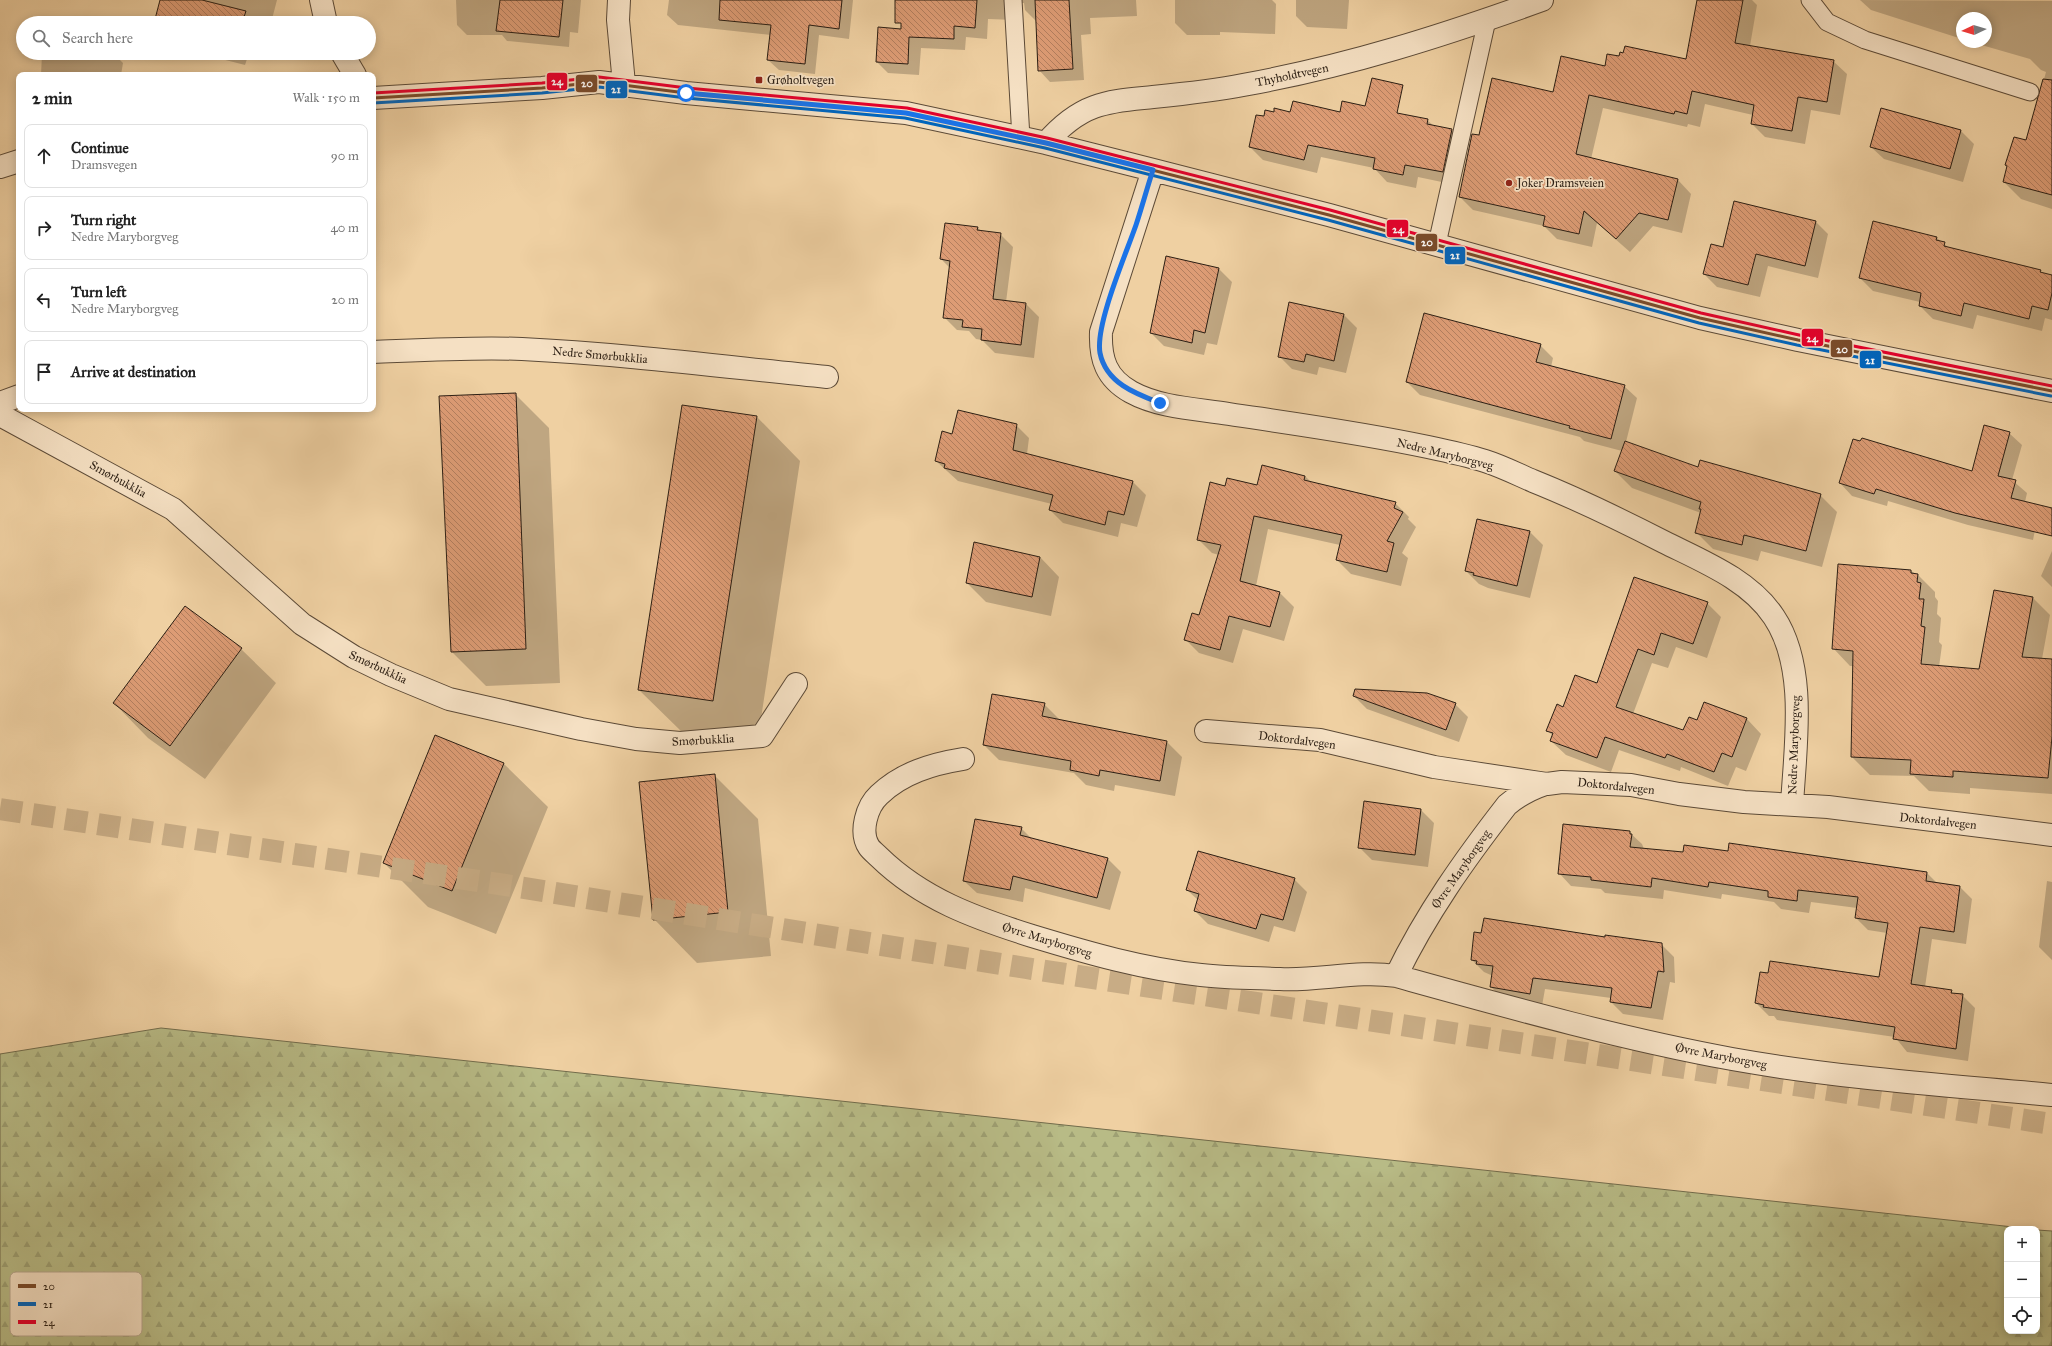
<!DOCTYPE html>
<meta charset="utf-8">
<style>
:root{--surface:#fff;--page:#f2f2f2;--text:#222;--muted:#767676;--line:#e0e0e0}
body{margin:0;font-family:"IM FELL Great Primer",serif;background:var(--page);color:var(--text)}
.controls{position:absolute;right:12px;bottom:12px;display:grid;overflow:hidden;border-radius:8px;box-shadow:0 2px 10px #0003}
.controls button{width:36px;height:36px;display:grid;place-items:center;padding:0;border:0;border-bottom:1px solid var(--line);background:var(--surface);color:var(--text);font:20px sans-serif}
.compass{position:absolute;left:1956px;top:12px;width:36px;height:36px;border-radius:50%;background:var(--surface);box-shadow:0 2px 10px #0003;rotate:266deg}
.stop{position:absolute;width:12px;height:12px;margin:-9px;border:3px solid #1a73e8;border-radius:50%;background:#fff}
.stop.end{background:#1a73e8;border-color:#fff;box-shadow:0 1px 4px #0008}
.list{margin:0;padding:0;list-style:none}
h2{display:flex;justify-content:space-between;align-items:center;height:52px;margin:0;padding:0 16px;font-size:17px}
h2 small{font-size:13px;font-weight:400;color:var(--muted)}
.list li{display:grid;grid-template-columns:26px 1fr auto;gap:12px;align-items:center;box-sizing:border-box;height:64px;margin:0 8px 8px;padding:0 8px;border:1px solid var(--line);border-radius:8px}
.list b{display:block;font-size:15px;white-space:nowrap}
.list p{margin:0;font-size:13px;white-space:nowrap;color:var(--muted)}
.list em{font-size:13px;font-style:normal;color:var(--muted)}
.icon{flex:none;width:22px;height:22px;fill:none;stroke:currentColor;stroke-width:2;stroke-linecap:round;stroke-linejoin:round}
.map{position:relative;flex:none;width:2052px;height:1346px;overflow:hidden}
.search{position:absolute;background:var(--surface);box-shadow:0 2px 10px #0003;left:16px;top:16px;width:360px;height:44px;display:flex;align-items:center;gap:10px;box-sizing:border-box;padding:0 14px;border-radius:22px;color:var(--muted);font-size:15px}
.panel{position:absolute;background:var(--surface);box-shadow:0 2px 10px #0003;left:16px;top:72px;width:360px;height:340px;border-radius:8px}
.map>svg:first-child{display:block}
.forest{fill:url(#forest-firs);stroke:#726c4c}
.shadow{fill:#0003}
.building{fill:url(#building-back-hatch);stroke:#2b1e13}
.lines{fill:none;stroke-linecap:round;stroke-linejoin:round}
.primary-tunnel{stroke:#c8ac85;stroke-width:22;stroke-dasharray:22 11;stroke-linecap:butt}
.lane-casing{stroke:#5c4a37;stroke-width:19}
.street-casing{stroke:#5c4a37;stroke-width:24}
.lane{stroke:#f5e0c3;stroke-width:17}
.street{stroke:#f5e0c3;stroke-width:22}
.bus-1-casing{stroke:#f5e0c3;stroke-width:6}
.bus-2-casing{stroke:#f5e0c3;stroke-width:6}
.bus-3-casing{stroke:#f5e0c3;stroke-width:6}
.bus-1{stroke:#7a4b2a;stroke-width:3}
.bus-2{stroke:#0065bd;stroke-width:3}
.bus-3{stroke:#e4002b;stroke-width:3}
.route{stroke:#1a73e8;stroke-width:5}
.poi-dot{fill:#8f2418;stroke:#f5e0c3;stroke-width:1.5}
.labels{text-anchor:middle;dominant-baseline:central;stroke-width:3.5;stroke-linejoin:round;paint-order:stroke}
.street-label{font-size:12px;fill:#2b1e13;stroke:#f5e0c3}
.poi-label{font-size:12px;fill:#2b1e13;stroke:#f5e0c3;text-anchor:start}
.key{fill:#f5e0c3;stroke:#b8a68e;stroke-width:1}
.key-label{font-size:11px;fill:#2b1e13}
.line-badge{stroke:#f5e0c3;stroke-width:1.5}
.badge-label{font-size:11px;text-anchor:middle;font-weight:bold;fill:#fff}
</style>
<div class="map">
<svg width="2052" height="1346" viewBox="0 0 2052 1346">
<defs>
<pattern id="forest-firs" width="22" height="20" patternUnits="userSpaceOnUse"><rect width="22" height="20" fill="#b8bb86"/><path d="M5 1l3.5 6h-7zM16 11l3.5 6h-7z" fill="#9ea073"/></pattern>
<pattern id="building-back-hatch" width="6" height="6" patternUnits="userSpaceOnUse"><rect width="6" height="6" fill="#dd9c75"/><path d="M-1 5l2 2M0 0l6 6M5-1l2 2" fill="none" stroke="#b37f5f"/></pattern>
</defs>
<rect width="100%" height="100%" fill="#efd0a2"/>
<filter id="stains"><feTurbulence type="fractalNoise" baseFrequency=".005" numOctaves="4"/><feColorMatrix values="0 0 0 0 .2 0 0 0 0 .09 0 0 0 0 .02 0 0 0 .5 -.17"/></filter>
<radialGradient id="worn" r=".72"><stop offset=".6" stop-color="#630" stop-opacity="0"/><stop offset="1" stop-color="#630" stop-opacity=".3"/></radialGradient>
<!-- forest -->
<path class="forest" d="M161 1028 2032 1229H2007V1331H2037V1230L2052 1231V1346H0V1054Z"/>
<!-- shadow -->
<path class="shadow" d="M161 0H277L271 23H155Z
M456 0H581L578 33 570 32 569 47 507 41 502 35H467L457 25Z
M669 0H853L849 39 819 35 815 74 779 70 768 60 771 35 678 25 667 15Z
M903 0H1136L1137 16 1090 18 1091 34 1081 35 1084 80 1050 82 1039 70 1037 22 1025 10 1024 3H1020L1015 20 988 19 987 39 966 37 965 50 921 48 919 75 888 73 877 62 902 30Z
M1175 0H1272L1276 4 1275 34 1220 32V35H1187L1175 23Z
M1296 0H1349L1347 29 1307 27 1296 16Z
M1698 0H1752L1757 5 1750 46 1833 61 1847 74 1840 115 1811 110 1805 144 1765 137 1752 124 1753 115 1705 104 1700 127 1688 124 1687 127 1603 108 1591 159 1678 180 1691 194 1682 233 1653 226 1630 252 1597 223 1592 247 1557 239 1544 226 1473 210 1460 197 1480 136 1554 93 1620 58 1687 60Z
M1860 0 2052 1V209L2021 199 2004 182 2027 141 2046 72 2041 70 2030 59 1971 42H1986V18H1962V39L1871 10Z
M42 53H113L123 63 121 75H41Z
M198 53H249L245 65Z
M1275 113H1338L1427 120 1434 126 1452 130 1465 143 1456 185 1418 177 1416 188 1387 182 1374 168 1321 157 1317 173 1263 160 1250 147 1265 118Z
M1961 131 1974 144 1963 182 1884 159 1871 147Z
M1815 221 1828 234 1818 278 1768 266 1760 297 1717 287 1704 274 1724 248Z
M978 228 982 232 1000 234 1013 247 1006 302 1026 304 1039 317 1034 358 995 353 982 340 976 339 969 331 957 330 944 317 950 268 941 259Z
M1937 238 1950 249 2040 271 2044 274 2052 276V320L2045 318 2042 331 1977 315 1973 329 1933 319 1920 306V302L1873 291 1860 278Z
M1167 258 1219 269 1232 282 1217 345 1207 343 1204 355 1164 346 1151 333Z
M1344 315 1357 328 1346 373 1319 367 1317 375 1292 369 1279 356Z
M1540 345 1553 358 1551 367 1624 386 1637 398 1626 442 1699 468 1820 495 1837 512 1822 567 1761 551 1758 561 1713 549 1696 532 1701 513 1632 488 1615 471 1622 451 1584 441 1580 437 1420 395 1407 382Z
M515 394 549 428 560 683 486 686 452 652Z
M757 417 800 461 757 745 683 733 639 690Z
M1016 425 1029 438 1027 454 1133 482 1146 495 1137 527 1121 523 1118 537 1063 523 1050 510 1052 504 958 481 936 461Z
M2009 433 2022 445 2012 480 2027 493 2025 502 2038 515 2033 540 1968 525 1888 501 1887 506 1852 496 1840 483 1972 472Z
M1305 476 1311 482 1395 503 1409 517 1408 519 1416 527 1402 553 1408 558 1401 586 1351 574 1337 560 1340 545 1268 529 1256 586 1280 593 1294 607 1284 641 1243 629 1233 663 1199 653 1185 639 1200 617 1219 555 1212 553 1198 539 1226 487 1258 486Z
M1530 532 1543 545 1530 598 1488 588 1479 584 1466 571Z
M975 543 1040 557 1059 577 1051 616 986 602 967 583Z
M2052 551V587L2041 576Z
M1911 571 1918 575 1935 592V597L1938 601 1937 614 1941 618 1939 642 1942 645 1939 667 1980 670 2032 597 2050 615 2042 659 2052 660V794L1970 788V794L1929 791 1914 776 1870 775 1852 757 1854 666H1850L1833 648Z
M1634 578 1707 603 1721 617 1707 658 1676 647 1668 668 1652 663 1633 714 1684 732 1698 722 1705 703 1747 719 1761 734 1746 771 1736 767 1728 786 1681 767 1680 771 1619 750 1611 772 1566 755 1551 741 1553 736 1548 731 1564 708 1597 685Z
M241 649 276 683 205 779 148 738 114 703Z
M1354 696 1455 704 1468 717 1459 742 1367 709Z
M1044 704 1060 720 1167 742 1182 757 1175 796 1115 785 1114 791 1086 785 1074 773 999 760 984 745Z
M436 736 504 764 548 807 496 934 428 907 384 863Z
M714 775 758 819 771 956 697 963 654 919Z
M1421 810 1434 823 1428 867 1372 860 1359 847Z
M1021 828 1032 839 1108 859 1121 872 1110 910 1025 888 1023 902 977 893 964 881Z
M1629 832 1642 844 1644 849 1684 853H1729L1927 873 1937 883 1960 887 1972 899 1966 944 1932 939 1925 987 1951 991 1954 994 1962 995 1975 1008 1968 1061 1907 1052 1895 1037 1777 1020 1774 1016H1769L1756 1003 1880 978 1887 933 1868 930 1856 918 1857 908 1811 902 1809 913 1781 909 1774 902 1722 894 1721 899 1664 890 1663 899 1605 893 1601 889 1571 886 1559 873Z
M1294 879 1307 892 1295 932 1274 926 1269 942 1208 924 1195 911 1198 900 1187 890Z
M2047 881 2052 882V960L2039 947Z
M1605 938 1661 944 1674 957 1675 983 1670 982 1663 1020 1623 1014 1611 1002V998L1545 989 1542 1006 1503 999 1491 987 1493 976 1484 972 1472 960Z"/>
<!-- building -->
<path class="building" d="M160 0H202L246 11 242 23H154Z
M500 0H563L559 37 496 31Z
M720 0H842L839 29 809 25 805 64 767 60 771 25 719 20Z
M895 0H977L975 28 954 26V39L909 37 908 64 876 62 878 27 901 29V23H895Z
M1035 0H1069L1073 69 1038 71Z
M1697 0H1743L1735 43 1834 60 1827 102 1798 97 1792 131 1751 124 1754 105 1692 91 1687 114 1675 111 1674 114 1589 95 1576 154 1678 179 1668 220 1639 213 1616 239 1584 211 1579 234 1543 226 1545 216 1459 197 1472 134 1479 135 1492 78 1553 92 1561 56 1605 66 1607 54 1619 56 1620 52 1623 53 1625 46 1686 59Z
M1372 78 1403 85 1397 113 1428 119 1427 124 1452 129 1443 172 1405 165 1403 175 1373 169 1375 158 1308 145 1304 160 1249 147 1256 115 1264 116 1265 110 1274 112V108L1290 112 1293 101 1340 112 1342 101 1365 106Z
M2043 79 2052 80V195L2003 182 2007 166 2005 165 2014 137 2026 140Z
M1881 108 1961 130 1950 169 1870 147Z
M1734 201 1816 221 1805 266 1756 254 1748 285 1703 274 1711 244 1723 247Z
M1873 221 1937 237 1936 240 1945 242 1944 246 2041 270 2040 272 2052 275V293L2048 310 2032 306 2029 319 1964 303 1961 316 1919 306 1921 293 1859 278Z
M945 223 978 227 977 230 1001 233 993 299 1026 303 1021 345 981 340 982 329 962 327 963 320 943 318 950 261 940 259Z
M1166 256 1219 268 1205 333 1194 330 1192 343 1150 333Z
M1289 302 1344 314 1334 361 1306 354 1304 362 1278 357Z
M1424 313 1541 344 1536 362 1625 385 1611 439 1569 428 1570 426 1406 382Z
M516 393 526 649 451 652 439 396Z
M682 405 757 416 713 701 638 690Z
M958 410 1017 424 1013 450 1133 481 1124 515 1108 511 1105 525 1049 510 1053 495 944 468 945 464 935 461 942 431 952 434Z
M1984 425 2010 432 1998 476 2016 480 2011 498 2052 508V536L1955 513 1876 489 1874 494 1839 483 1853 439 1860 441 1862 438 1972 471Z
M1625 441 1698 467 1700 460 1821 494 1806 551 1744 535 1742 545 1695 533 1701 509H1699L1701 502 1614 471Z
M1262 465 1305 476 1304 480 1396 502 1394 508 1403 512 1387 541 1394 543 1387 572 1336 560 1342 535 1254 516 1240 581 1280 592 1270 627 1229 616 1220 650 1184 640 1192 613 1199 615 1221 545 1197 540 1210 482 1225 486 1227 478 1257 485Z
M1477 519 1530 531 1517 586 1473 575 1474 573 1465 571Z
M974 542 1040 557 1032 597 966 583Z
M1838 564 1911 570V573L1918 574 1917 582 1921 583 1919 599H1924L1921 626 1925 627 1921 664 1979 669 1994 590 2033 597 2022 657 2052 659V737L2048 778 1953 771V777L1910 774 1911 760 1851 757 1853 651 1832 649Z
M1634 577 1708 602 1693 644 1661 633 1654 655 1638 649 1616 707 1683 730 1689 717 1697 720 1704 702 1747 718 1732 757 1722 753 1714 772 1667 754 1665 758 1605 737 1597 758 1550 741 1553 733 1546 731 1557 704 1563 707 1575 675 1597 683Z
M185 606 242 648 170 746 113 703Z
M1355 689 1427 693 1456 703 1446 730 1353 696Z
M992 694 1045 703 1042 716 1167 741 1160 781 1100 770 1099 776 1070 770 1071 761 983 745Z
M435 735 504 763 452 891 383 863Z
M715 774 728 912 653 920 639 782Z
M1364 801 1421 809 1415 855 1358 848Z
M975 819 1022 827 1020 835 1108 858 1097 898 1013 876 1010 890 963 881Z
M1563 824 1630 831V834H1632L1630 847 1683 852 1684 845 1728 851 1729 843 1927 872 1926 881 1960 886 1954 932 1920 927 1911 984 1952 990 1951 993 1963 994 1956 1049 1893 1039 1895 1027 1763 1007 1764 1005 1755 1003 1760 972 1768 973 1770 961 1879 977 1888 923 1855 918 1858 897 1798 890 1797 901 1768 897V891L1709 882 1708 887 1652 878 1651 887 1591 880V877L1558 874Z
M1198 851 1295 878 1283 920 1261 914 1256 929 1194 911 1199 894 1186 890Z
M1484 918 1605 937V935L1662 943 1664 972 1658 971 1651 1008 1610 1002 1612 988 1533 978 1530 994 1490 987 1493 966 1476 964 1477 961 1471 960 1474 932 1481 933Z"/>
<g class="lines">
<!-- primary-tunnel -->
<path class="primary-tunnel" d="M0 809 234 845 499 884 1026 968 2052 1124"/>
<!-- lane casing -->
<g class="lane-casing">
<path id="lane" d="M1013 0 1021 138
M1810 0 1827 22 1865 40 2030 92
M1437 244 1487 20"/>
</g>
<!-- street casing -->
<g class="street-casing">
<path id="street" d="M321 0 326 23
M619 0 618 20 624 84
M342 53 355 75
M373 98 542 88 599 82 686 93 906 113 1046 143 1153 170 1329 215 1700 318 1798 340 2052 391
M1046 143C1059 128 1075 114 1094 107 1112 100 1134 99 1153 97 1183 94 1213 91 1243 85 1348 66 1442 36 1542 0
M0 167 19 161
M1153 170 1101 332C1100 359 1106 378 1131 392 1160 408 1198 409 1229 414 1296 424 1363 433 1428 447 1447 451 1466 455 1485 461 1501 466 1517 474 1533 481 1578 499 1621 520 1664 542 1702 561 1750 580 1774 617 1808 668 1795 747 1792 805
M373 352C422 350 472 347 522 349 624 354 726 367 827 377
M0 403 19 396
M0 415 173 509 302 624 354 657 391 675 449 699 581 729 636 739 680 743 762 736 796 684
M1206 731 1320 740 1434 767 1547 784 1562 782 1631 785 1679 794 1744 802 1828 807 2052 835
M963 759C932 764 902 773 879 795 867 806 859 832 869 847 871 850 876 854 879 857 922 899 975 918 1032 936 1088 953 1143 969 1201 975 1227 978 1254 978 1280 979 1319 981 1358 970 1396 976 1508 1007 1618 1038 1732 1059 1838 1078 1945 1085 2052 1095
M1396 976C1426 914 1465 859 1507 805 1519 795 1530 789 1545 784"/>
</g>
<!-- lane -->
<use href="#lane" class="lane"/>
<!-- street -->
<use href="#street" class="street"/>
<!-- bus-1 casing -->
<g class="bus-1-casing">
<path id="bus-1" d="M373 98 542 88 599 82 686 93 906 113 1046 143 1329 215 1700 318 1798 340 2052 391"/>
</g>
<!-- bus-2 casing -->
<g class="bus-2-casing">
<path id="bus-2" d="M373 103 542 93 599 87 686 98 905 118 1045 148 1328 220 1699 323 1797 345 2051 396"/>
</g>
<!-- bus-3 casing -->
<g class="bus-3-casing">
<path id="bus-3" d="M373 93 542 83 599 77 687 88 907 108 1047 138 1330 210 1701 313 1799 335 2052 386"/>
</g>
<!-- bus-1 -->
<use href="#bus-1" class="bus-1"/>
<!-- bus-2 -->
<use href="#bus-2" class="bus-2"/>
<!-- bus-3 -->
<use href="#bus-3" class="bus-3"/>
</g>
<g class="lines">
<!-- route -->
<path class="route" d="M686 93 906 113 1046 143 1153 170C1147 188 1142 207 1136 225 1126 254 1095 325 1100 353 1106 383 1136 394 1160 403"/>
</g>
<!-- markers -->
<g class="poi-dot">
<rect x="755" y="76" width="8" height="8" rx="2"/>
<circle cx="1509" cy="183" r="4"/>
</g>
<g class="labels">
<!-- street labels -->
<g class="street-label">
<text transform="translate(1292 75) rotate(-12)">Thyholdtvegen</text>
<text transform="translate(600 355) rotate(5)">Nedre Smørbukklia</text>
<text transform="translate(1445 454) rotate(14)">Nedre Maryborgveg</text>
<text transform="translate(118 479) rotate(29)">Smørbukklia</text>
<text transform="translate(378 667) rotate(25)">Smørbukklia</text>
<text transform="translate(703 740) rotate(-3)">Smørbukklia</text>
<text transform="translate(1297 740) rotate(7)">Doktordalvegen</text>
<text transform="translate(1794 745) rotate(-88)">Nedre Maryborgveg</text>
<text transform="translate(1616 786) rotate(6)">Doktordalvegen</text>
<text transform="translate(1938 821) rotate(6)">Doktordalvegen</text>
<text transform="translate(1461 869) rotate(-55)">Øvre Maryborgveg</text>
<text transform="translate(1047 940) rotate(17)">Øvre Maryborgveg</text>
<text transform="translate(1721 1056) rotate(11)">Øvre Maryborgveg</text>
</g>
<!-- poi labels -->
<g class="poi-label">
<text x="767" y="80">Grøholtvegen</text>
<text x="1517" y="183">Joker Dramsveien</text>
</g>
</g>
<!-- legend -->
<rect x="10" y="1272" width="132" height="64" rx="6" class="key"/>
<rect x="18" y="1284" width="18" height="4" fill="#7a4b2a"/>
<rect x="18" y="1302" width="18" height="4" fill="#0065bd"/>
<rect x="18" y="1320" width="18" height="4" fill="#e4002b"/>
<g class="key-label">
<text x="43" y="1290">20</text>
<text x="43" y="1308">21</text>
<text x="43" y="1326">24</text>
</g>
<g class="line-badge">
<rect x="546" y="72" width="22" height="19" rx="4" fill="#e4002b"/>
<rect x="575" y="74" width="23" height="19" rx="4" fill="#7a4b2a"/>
<rect x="605" y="80" width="23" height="19" rx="4" fill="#0065bd"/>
<rect x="1386" y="219" width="23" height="19" rx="4" fill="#e4002b"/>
<rect x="1415" y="233" width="23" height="19" rx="4" fill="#7a4b2a"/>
<rect x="1444" y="246" width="22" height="19" rx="4" fill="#0065bd"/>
<rect x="1801" y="328" width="23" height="19" rx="4" fill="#e4002b"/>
<rect x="1830" y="339" width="23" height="19" rx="4" fill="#7a4b2a"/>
<rect x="1859" y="350" width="23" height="19" rx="4" fill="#0065bd"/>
</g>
<g class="badge-label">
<text x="557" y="85">24</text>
<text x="587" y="87">20</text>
<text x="616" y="93">21</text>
<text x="1398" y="233">24</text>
<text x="1427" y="246">20</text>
<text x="1455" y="259">21</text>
<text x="1812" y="342">24</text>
<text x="1842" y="353">20</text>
<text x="1870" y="364">21</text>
</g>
<rect width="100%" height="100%" filter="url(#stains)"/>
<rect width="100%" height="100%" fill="url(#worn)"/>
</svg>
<div class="controls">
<button>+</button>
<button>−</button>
<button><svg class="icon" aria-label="locate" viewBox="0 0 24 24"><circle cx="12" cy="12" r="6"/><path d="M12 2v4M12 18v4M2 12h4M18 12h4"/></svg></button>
</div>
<svg class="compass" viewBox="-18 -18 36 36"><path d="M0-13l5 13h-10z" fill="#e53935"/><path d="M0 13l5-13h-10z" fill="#767676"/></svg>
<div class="stop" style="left:686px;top:93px"></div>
<div class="stop end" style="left:1160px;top:403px"></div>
<div class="search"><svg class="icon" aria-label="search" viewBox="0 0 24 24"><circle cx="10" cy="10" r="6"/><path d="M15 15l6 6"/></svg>Search here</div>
<section class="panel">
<h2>2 min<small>Walk · 150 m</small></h2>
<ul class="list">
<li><svg class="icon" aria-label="ahead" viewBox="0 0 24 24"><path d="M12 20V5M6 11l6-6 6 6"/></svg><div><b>Continue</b><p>Dramsvegen</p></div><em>90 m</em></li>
<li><svg class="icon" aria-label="right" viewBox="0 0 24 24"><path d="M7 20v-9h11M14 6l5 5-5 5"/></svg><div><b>Turn right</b><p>Nedre Maryborgveg</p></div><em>40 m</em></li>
<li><svg class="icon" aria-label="left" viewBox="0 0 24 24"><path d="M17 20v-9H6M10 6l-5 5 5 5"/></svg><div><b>Turn left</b><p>Nedre Maryborgveg</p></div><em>20 m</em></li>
<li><svg class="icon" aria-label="arrive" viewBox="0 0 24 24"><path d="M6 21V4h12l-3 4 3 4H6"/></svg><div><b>Arrive at destination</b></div></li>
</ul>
</section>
</div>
